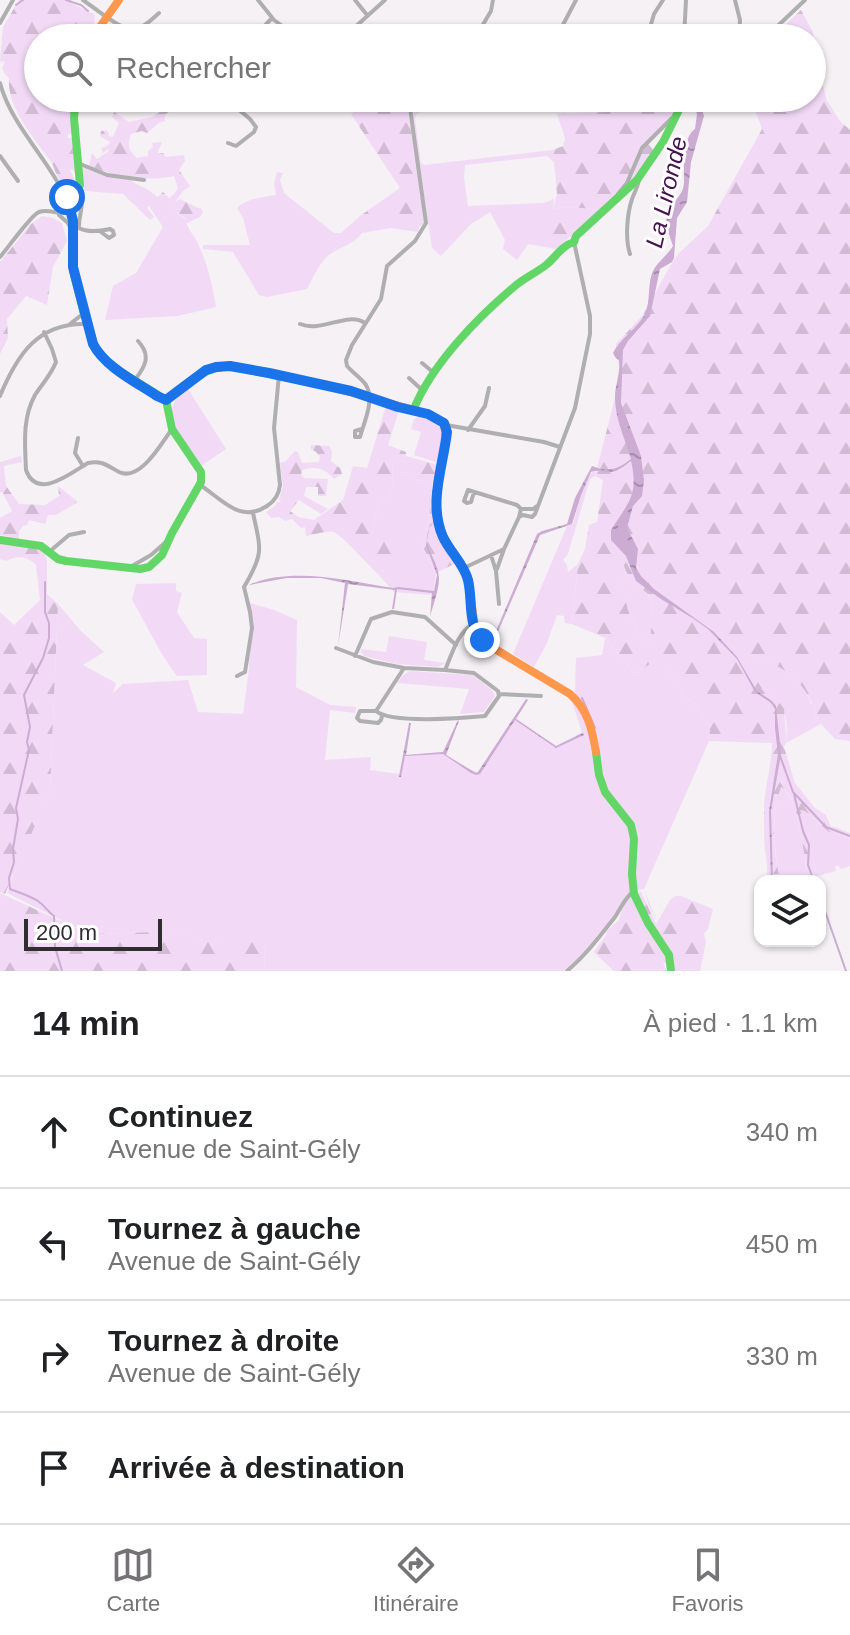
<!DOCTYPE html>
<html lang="fr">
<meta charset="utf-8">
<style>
:root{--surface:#fff;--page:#f2f2f2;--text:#202124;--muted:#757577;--line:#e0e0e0;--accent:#757275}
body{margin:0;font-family:Helvetica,sans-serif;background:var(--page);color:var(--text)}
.controls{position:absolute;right:24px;bottom:24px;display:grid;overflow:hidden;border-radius:16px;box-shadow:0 2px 6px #0004}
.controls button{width:72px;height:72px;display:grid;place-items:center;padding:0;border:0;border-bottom:2px solid var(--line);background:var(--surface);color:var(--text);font:40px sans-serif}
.scale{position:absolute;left:24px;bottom:20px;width:138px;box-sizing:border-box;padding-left:8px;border:4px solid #302d30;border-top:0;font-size:22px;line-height:28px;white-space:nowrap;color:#302d30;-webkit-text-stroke:6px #fff;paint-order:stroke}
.stop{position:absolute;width:24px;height:24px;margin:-18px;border:6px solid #1a73e8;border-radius:50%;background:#fff}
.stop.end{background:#1a73e8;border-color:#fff;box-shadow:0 2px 8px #0008}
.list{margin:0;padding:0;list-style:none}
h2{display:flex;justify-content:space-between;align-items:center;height:104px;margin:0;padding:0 32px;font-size:34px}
h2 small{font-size:26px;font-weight:400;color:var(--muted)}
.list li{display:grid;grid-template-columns:52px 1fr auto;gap:24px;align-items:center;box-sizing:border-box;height:112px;padding:0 32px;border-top:2px solid var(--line)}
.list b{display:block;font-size:30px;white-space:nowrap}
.list p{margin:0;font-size:26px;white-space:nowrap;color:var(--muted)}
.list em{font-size:26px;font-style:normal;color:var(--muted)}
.icon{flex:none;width:44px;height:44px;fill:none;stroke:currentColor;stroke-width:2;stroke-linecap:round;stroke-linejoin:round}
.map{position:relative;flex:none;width:850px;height:971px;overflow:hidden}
.search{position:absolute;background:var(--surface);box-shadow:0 2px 6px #0004;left:24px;right:24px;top:24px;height:88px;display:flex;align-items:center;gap:20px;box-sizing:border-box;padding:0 28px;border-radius:44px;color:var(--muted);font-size:30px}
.sheet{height:552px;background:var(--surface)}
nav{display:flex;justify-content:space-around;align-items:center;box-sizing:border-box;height:112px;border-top:2px solid var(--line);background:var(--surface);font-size:22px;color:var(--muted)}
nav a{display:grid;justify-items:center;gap:4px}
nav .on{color:var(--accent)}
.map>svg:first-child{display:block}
.grass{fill:#f2daf6}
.forest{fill:url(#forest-firs);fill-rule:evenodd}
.water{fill:url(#water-ripples)}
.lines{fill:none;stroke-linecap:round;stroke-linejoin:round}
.stream{stroke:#ccacd3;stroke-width:2}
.street{stroke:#b0afb0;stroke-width:4}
.fast{stroke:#63d668;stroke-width:8}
.slow{stroke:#ff974d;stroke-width:8}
.route{stroke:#1a73e8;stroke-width:10}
.labels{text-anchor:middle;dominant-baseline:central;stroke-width:6;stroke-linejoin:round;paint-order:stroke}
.water-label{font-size:24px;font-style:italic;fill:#481152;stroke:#fff}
</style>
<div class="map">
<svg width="850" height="971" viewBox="0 0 850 971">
<defs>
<pattern id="forest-firs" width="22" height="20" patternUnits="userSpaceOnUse" patternTransform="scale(2)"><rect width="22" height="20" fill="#f2daf6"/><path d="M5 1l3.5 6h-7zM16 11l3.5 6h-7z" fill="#d0bbd3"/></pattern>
<pattern id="water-ripples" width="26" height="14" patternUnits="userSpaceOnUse" patternTransform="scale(2)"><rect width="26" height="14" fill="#ccacd3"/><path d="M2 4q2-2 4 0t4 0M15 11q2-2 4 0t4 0" fill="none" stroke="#a68cac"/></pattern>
</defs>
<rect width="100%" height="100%" fill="#f5f1f5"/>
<!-- grass -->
<path class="grass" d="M509 98H552L560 110 557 111 547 99H537L421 112 416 115 415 119 421 163 424 165 553 150 554 162 547 156 465 165 464 178 468 206 544 203 554 199 553 209 571 207 601 210 556 249 528 244 517 260 503 249 505 240 490 212 471 224 441 256 432 248 411 112 413 109Z
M83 166C99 173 113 183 130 175L133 182 150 191 185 219C187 228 193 234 197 242 207 261 213 287 216 307L178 316 105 320 113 286 136 273 163 227 149 206 147 208 154 217 150 220 123 194 84 191 82 180Z
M277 172 283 173 280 180 284 193 334 233H341L360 216 399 190 400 186 424 223 419 227 418 232 390 228 362 233C353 245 341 246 329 255 319 263 313 278 307 289L267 297 259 295 233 252 203 249V245H250L243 218 237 208C246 199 263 197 276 195L274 183Z
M188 389 226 449 201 466C184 441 152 412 188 389Z
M421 416C450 423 444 441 438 463L414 455 421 432 411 429 414 419Z
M393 458 406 462 410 469 402 472 432 487V503L423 547 436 573 433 595 394 592 377 573 384 571 372 534 378 506 388 497 392 489Z
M596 470 595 476 590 479 568 554 563 560 567 565 568 572 578 564 572 624 565 623 564 616 557 615 547 643 534 667 513 654 567 526 573 524C578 508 581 478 596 470Z
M613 550H617L630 580 647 593 653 602 651 645 638 633 628 610Z
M176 583V591L182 593 177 612 194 638 207 639V675L177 676C159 653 147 625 132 600L136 584Z
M250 603 274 610 297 620 296 687 330 705 356 707 355 713 330 710 325 760 371 757 370 770 399 774 403 755 443 752 467 769 478 772 514 717 556 746 582 732 571 699 575 692 576 658 602 655 605 638 635 674 660 656 684 697 696 705 710 729 709 741 644 889 657 922 649 906 644 889 637 890 631 896 635 899 670 963H663L666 971H614L594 952 607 934 606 932 619 920 623 907 583 953 564 971H265L264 944 155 932 89 934 7 893 27 840 50 791 58 604 81 631 104 652 83 665 116 683 113 693 123 684 188 680 198 712 243 714 249 669Z
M389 636 427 642 424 660 445 663 438 667 397 664 364 656 361 652V649L386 652Z
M745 653C774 662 800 673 811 704H814L816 711 815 714 821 724 786 743C789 710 783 707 762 684 754 676 749 666 742 657Z
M410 671 473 675 492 690 495 696 484 712 460 714 469 689 397 683 403 675Z
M780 787C801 797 802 856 809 877L793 881H780C774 850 771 817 780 787Z
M799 809 805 811 829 832 850 839V866L841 869 838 865 835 867 836 871 818 876 814 865 808 831Z"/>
<!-- forest -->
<path class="forest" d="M19 0H71L73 4 95 15 93 30 90 38H38V98H74L71 116 72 133 68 135V138H73L76 174 72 169 70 170 77 184 73 189 69 190C59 183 56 173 52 163 35 140 6 106 9 78L5 74 2 68 5 61 1 62 0 60 3 27Z
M801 10 813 32 814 50 827 101 840 121 850 130V741L835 739 821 724 815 714 816 711 814 704H812C800 674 774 662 745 653L743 657 763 685 784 708 786 735V743L784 747 795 783 815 808 826 815 831 827H835L850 833V839L829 832 805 811 800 810 808 831 814 865 818 876 809 877C802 856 801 798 781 787 770 817 774 850 780 881H766C769 870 766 861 765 850 764 837 764 824 764 812 764 788 772 766 772 743L709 741 710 729 696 705 684 697 660 657 635 674 605 638 572 624 578 564 585 549 589 525 597 522 603 480 595 476 615 398 619 369 616 344 643 315 669 268 679 253 708 226 762 129 751 98H812V38H771ZM614 550H617L630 580 647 593 653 602 650 644 638 633 628 610Z
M375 98H386L408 110 425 218 424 223 419 227 393 220 360 216 400 188 351 114Z
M629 98H685L681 107 647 143 655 151 640 170 635 184 601 210 571 207 553 209 557 194 553 150 563 146 565 138 557 114 604 112Z
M177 101V105L165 115V121L159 123 147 133 142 131 131 134C127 146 128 149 137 158L148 156V151L153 147 152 143 162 142 157 154 163 153 166 157 184 155 185 161 179 170 190 186 183 191 175 202 180 199 198 208H201L203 212 200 217 185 224V218L157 198 163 192 169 198 174 194 178 188 174 176C146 182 115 177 89 166L92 153 97 159 109 151 108 149 103 153 101 148 107 146 110 142 100 136 101 131 106 130 109 133 108 136 113 137 119 123 112 117 114 112 129 122 152 117Z
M42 216 53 218 62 223 67 241 53 267 47 305 26 296 7 319 8 338 0 354V262L31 224Z
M585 221 556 249 543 245 539 231 551 224Z
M386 406 399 411 388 445 406 452V456L438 465 432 487 402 472 401 469 409 468 406 462 393 459 392 489 388 497 378 506 372 534 404 543C400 557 391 569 377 573 369 566 340 533 333 532 325 531 313 535 306 536L305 527 301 528 292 519 285 521 279 517 271 518 266 512 275 506 277 502H281L279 499 283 487 280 463 286 461 295 451 298 452 302 463 319 462 320 457 316 452 311 449V445L329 446 332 451 331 461 340 468 342 474 334 479C324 468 316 466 302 470L301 475 304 478 328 479 326 496H318V487H306L304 496 328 509 321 514 299 500 290 511 298 517 314 520 343 500 353 466 367 468Z
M21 456 22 462 4 466 6 486 19 504 45 505 59 496 58 486 78 502 56 515H48L45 524 29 520 27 525 23 526 19 531V539L0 535V518L12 511 2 492 0 493V462Z
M432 503 441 538 456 563 436 573 423 547Z
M0 542 43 549 47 561V594L58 604 50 791 5 894 0 892V612L14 625 40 600 36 565C27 556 17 555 6 561L0 559Z
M641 892 656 924 670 900 675 896H681L713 909 708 929 704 934 706 942 700 971H673V955L650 921 637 893Z
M0 893 89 934 155 932 264 943 265 971H0Z
M631 896 666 951 670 963H663L666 971H614L594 952 607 934H610L623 920 625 910 622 908Z"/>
<!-- water -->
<path class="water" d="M692 98H698L704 116 691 162 687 202 677 218 674 258 672 262 660 269 650 316 628 341 623 350 621 403 641 456 644 480 642 496 633 506 627 528 638 549 636 568 641 576 654 589 714 632 737 657 757 691 772 701 776 706 781 754 771 811 773 881H771L769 811 778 754 775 728V709L771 703 755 692 737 659 709 630 694 619 661 599 636 581 626 556 611 540V530C628 503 639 495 631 461 625 465 618 472 609 472 602 472 598 469 591 472L581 495 572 524 540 535 493 643 569 691 491 643 537 534 542 531 567 524 575 498 592 466C609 473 618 469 631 459 625 438 615 420 615 397 615 385 621 372 619 360L615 357 613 353C620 338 637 329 645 314 651 300 647 284 653 271 658 261 667 256 673 246 670 236 665 226 667 215 670 203 684 196 684 182 684 167 682 138 695 129L697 114Z
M434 521C416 545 438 555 439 578 439 590 433 605 430 617L432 593 397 589 394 609H392L395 590 348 584 338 646 345 583 321 578H287L249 585C291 566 349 581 393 588L398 587 434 591 437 575 426 545 430 525Z
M526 699 528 700 516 719 556 746 583 733 584 735 556 748 515 720 480 774 476 775 471 773 443 754 405 756 401 777H399L409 723H411L406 755 443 752 458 720 459 721 446 755 476 773 478 772Z"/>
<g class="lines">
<!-- stream -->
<path class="stream" d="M66 0 81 5 88 11
M16 5 23 0
M45 582V612L49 623V638L43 658 24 695 30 727 27 742 29 750 16 808 18 819 13 849 14 862 9 878 10 889C20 893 30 896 38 901 45 906 48 912 54 916L55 947 62 971
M582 698 595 728
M779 753 793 792 826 827 850 836
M794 794 803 831 809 845 808 865 814 881
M820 897 846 971"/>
<!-- street -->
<path class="street" d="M83 0C95 8 122 32 136 29 145 27 153 18 159 13
M258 0 274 20 299 38
M355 0 367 15
M735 0 740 20 739 38
M0 23 13 0
M253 38 272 18
M343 38 385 0
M475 38 491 11 493 0
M556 38 576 0
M647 38 654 14 663 0
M684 38 686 0
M765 38 805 0
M0 83C12 127 48 158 66 198
M225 98 250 119 256 127 254 132 236 146 228 143
M390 98 410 108 493 98
M0 156 18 181
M78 163 107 175 144 180
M77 191C87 202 78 214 79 228 88 233 100 231 110 229L113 231 114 235 109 238 101 232
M618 194 627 183 642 148 672 118
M59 215 68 223 73 233
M630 254C625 239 627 214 632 199 635 191 638 187 639 179
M0 257C7 249 32 214 39 212 50 208 58 216 71 212
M70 324 84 313
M300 324C322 333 347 311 365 323
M44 332 52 349 56 362C51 375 42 384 35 395 22 419 25 444 26 470 37 501 71 473 88 463 102 460 108 466 119 472 140 482 161 444 172 429
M422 363 434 373
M409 378 422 390
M134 381C145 367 152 356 138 341
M0 396C17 355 38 322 87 324
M446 425 544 442 560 447
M362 429 355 431V437H360C364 422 375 400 366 385 361 378 353 373 347 366L346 360 352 345 381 299 387 266 415 241 426 223 410 108
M468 430 485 406 489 388
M78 438 75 453 83 466
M200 485C222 499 240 524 267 506 275 501 279 494 280 485L274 428 279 375
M474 492 471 502 467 503 464 501 468 490 517 505 521 509
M521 509H533L537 506
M519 517 523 515 532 517 535 514 575 408 590 334V316L574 242
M49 552 69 535 84 532
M491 555 496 571 499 604
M132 566 151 555 167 541
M464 568 504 549 519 517 521 509
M497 569 504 549
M336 648 373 662 404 668
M355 656 371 619 392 612 425 617 456 645
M445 670 474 673 498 691 499 696 485 716C464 718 391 724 376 711L404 668 445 670C452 654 458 632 473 624
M237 676 245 672 252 628 250 612 244 587C264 553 261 550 253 513
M499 694 541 696
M376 711H360L357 718 360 721 378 723 381 720 382 716
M567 971C586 955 600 936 615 917 621 908 625 897 634 891"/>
<!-- fast -->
<path class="fast" d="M76 98 74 118 80 185 78 190 68 195 73 221 72 258 73 271 83 310 95 347 105 359 121 372 166 400C188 383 201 368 230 366L328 386
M413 411C431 365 477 318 515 286 524 278 536 273 546 265 556 257 561 246 574 242L576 236 637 180 663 142 685 98
M0 540 41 546 58 559 66 561 140 569 149 567 162 555 172 533 201 482V472L172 429 166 400
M596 752 599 775 605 792 631 825 634 839 632 874 634 894 648 923 669 955 671 971"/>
<!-- slow -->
<path class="slow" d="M92 38 119 0
M328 386 428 414 444 423 446 442 436 494 437 517 443 536 468 577 475 628 485 643 570 694C588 710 592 729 596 752"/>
</g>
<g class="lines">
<!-- route -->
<path class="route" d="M67 197 73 221V267L93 344C105 367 136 382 157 396L166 400 206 370 216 367 230 366 269 373 351 391 398 407 428 414 444 423 447 432C443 467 428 503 443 537 450 552 464 564 468 580 473 601 467 623 482 640"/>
</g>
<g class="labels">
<!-- water labels -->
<g class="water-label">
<text transform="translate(666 192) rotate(-77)">La Lironde</text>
</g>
</g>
</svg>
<div class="controls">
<button><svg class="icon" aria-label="layers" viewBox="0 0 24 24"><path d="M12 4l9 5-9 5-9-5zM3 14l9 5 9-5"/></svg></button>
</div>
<div class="scale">200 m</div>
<div class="stop" style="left:67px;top:197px"></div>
<div class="stop end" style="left:482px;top:640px"></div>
<div class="search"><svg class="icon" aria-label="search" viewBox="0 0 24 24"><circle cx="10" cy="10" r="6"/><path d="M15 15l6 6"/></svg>Rechercher</div>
</div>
<section class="sheet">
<h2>14 min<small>À pied · 1.1 km</small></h2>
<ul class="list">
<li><svg class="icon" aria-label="ahead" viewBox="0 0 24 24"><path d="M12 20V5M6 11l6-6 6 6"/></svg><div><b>Continuez</b><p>Avenue de Saint-Gély</p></div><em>340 m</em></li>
<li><svg class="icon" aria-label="left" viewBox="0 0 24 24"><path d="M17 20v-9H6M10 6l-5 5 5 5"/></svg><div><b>Tournez à gauche</b><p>Avenue de Saint-Gély</p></div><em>450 m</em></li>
<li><svg class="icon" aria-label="right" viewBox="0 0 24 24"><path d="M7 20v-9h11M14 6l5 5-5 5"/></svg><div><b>Tournez à droite</b><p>Avenue de Saint-Gély</p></div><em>330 m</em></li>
<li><svg class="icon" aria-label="arrive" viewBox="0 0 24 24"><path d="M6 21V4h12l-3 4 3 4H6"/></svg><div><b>Arrivée à destination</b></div></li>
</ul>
</section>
<nav>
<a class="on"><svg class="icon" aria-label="map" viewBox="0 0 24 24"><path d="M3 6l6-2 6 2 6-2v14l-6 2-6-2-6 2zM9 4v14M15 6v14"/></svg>Carte</a>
<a><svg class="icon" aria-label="directions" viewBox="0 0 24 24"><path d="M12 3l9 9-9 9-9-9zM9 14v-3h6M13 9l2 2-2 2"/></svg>Itinéraire</a>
<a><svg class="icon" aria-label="saved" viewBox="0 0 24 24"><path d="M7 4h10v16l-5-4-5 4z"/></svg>Favoris</a>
</nav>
